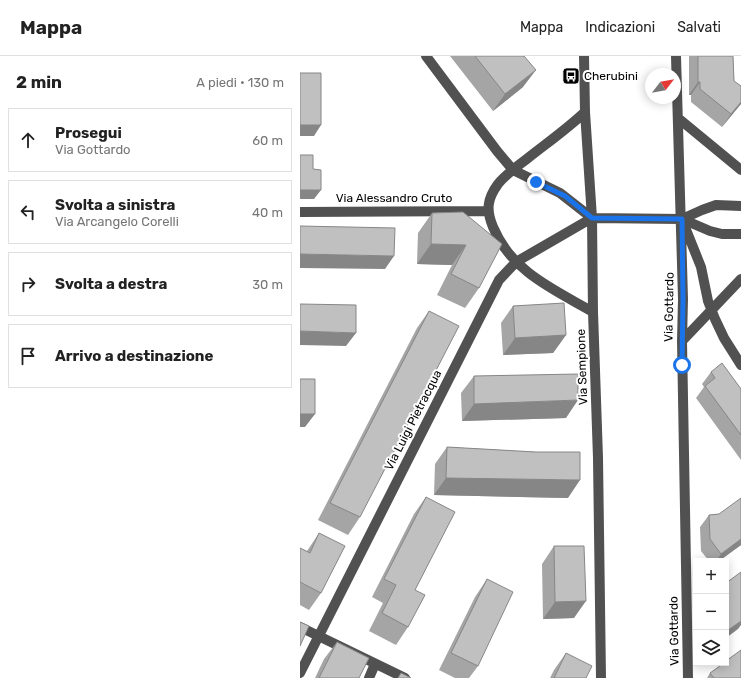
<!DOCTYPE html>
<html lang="it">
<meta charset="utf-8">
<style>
:root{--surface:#fff;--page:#f6f6f6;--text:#222;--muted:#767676;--line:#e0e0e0}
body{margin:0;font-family:Rubik,sans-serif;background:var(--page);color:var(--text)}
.controls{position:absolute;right:12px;bottom:12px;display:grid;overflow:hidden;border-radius:0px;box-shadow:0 2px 10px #0003}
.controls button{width:36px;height:36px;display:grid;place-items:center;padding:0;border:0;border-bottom:1px solid var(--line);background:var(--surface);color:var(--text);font:20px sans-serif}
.compass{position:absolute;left:345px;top:12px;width:36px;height:36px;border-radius:50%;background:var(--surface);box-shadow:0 2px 10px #0003;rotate:59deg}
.stop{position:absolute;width:12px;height:12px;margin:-9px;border:3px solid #1a73e8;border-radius:50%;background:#fff}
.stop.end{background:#1a73e8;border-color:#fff;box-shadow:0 1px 4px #0008}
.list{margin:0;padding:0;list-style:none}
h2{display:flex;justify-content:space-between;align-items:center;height:52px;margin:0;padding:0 16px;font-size:17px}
h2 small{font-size:13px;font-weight:400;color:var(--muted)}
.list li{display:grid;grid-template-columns:26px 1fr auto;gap:12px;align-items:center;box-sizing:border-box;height:64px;margin:0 8px 8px;padding:0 8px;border:1px solid var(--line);border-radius:0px}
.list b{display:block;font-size:15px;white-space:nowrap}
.list p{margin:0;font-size:13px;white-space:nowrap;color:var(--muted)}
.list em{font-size:13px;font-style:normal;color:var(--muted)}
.icon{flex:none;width:22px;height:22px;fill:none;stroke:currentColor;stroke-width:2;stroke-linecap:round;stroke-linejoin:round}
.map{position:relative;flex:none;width:441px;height:622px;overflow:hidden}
header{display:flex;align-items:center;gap:24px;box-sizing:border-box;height:56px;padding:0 20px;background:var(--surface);border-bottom:1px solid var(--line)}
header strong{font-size:19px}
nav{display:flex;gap:22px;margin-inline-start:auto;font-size:14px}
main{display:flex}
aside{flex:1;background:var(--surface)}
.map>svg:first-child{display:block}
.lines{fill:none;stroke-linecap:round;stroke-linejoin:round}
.minor{stroke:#515151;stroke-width:10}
.wall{fill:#a5a5a5}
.shaded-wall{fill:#868686}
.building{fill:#c0c0c0;stroke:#868686}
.route{stroke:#1a73e8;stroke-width:5}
.labels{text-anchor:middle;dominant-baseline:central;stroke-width:4;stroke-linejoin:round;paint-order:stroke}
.poi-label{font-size:12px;fill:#000;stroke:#fff;text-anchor:start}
.street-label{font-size:12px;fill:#000;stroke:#fff}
</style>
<header>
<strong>Mappa</strong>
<nav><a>Mappa</a><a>Indicazioni</a><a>Salvati</a></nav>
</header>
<main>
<aside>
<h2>2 min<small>A piedi · 130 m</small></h2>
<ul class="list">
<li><svg class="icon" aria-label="ahead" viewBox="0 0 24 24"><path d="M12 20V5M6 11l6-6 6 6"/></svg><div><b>Prosegui</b><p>Via Gottardo</p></div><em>60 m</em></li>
<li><svg class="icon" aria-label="left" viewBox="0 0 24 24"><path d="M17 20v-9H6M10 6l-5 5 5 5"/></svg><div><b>Svolta a sinistra</b><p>Via Arcangelo Corelli</p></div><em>40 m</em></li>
<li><svg class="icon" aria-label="right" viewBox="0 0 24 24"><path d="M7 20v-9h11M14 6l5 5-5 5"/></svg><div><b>Svolta a destra</b></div><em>30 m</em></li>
<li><svg class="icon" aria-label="arrive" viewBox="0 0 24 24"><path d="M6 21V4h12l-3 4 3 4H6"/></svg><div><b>Arrivo a destinazione</b></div></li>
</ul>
</aside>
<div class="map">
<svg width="441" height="622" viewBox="0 0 441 622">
<rect width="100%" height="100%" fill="#fff"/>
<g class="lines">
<!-- minor -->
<path class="minor" d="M126 0 197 95 213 114 260 137 292 162
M284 0 285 56 292 162 293 256 298 402 301 622
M376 0 383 243 382 285 388 622
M285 56C267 73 247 87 228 102 218 110 206 118 198 128 187 143 186 154 193 171 212 216 253 233 293 256
M378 62 441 114
M0 156 188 155
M382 163 402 154 416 149 441 150
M385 171 401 211 408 245 415 263 424 282 441 309
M382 285 441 223
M0 571 105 622
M0 617 199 224 216 206 292 162 382 163 410 175 422 178H441
M69 622 75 608"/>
</g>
<!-- wall -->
<path class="wall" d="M150 0H224L223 31 193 55Z
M389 0H433L434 25 441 30V48L422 71 391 46V39H389Z
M163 156 179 232 165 252 137 239 152 209 117 208 118 177 132 157Z
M213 250 266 279 253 297 203 299 201 267Z
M129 255 60 461 48 479 18 464 117 272Z
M411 316 441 333V404L396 342 404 331 402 328Z
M174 320 266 362 162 365 161 337Z
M147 391 236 396 268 442 134 439 135 408Z
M126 441 115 534 108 571 96 589 69 575 83 547 72 541 114 458Z
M419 458 441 489 419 505H409L401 495 400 471 409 459Z
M19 477 21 537 9 554 0 549V492L7 495Z
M254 490 274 562 243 563 242 508Z
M187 523 178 610 169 622H155L139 614 175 541Z
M37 586 59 622H15L24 603Z
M266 597 286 622H250L254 614Z
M410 617 441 622H407Z"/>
<!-- shaded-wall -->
<path class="shaded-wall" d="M236 14 223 31 193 55 205 38Z
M398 26H400L391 39H389Z
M441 46V48L440 49 422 71 431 58Z
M0 69H21L14 80H0Z
M0 134H21L14 143H0Z
M131 188 166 189 152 209 117 208Z
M0 198 94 200 85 213 0 212Z
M0 275 56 277 46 290 0 289Z
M266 279 253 297 203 299 215 282Z
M278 344 266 362 162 365 174 348Z
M0 358H15L5 371H0Z
M146 422 280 424 268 442 134 439Z
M441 483V489L419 505H416L421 498Z
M286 545 274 562 243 563 255 546Z
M441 565V569L438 573 426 582V575Z"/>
<!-- building -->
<path class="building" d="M175 0H224L236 14 205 38Z
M398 0H433L434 25 441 30V46L431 58 400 33V26H398Z
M0 17H21V69H0Z
M0 99H13V113L21 114V134H0Z
M163 156 202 188 179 232 151 218 166 189 131 188 132 157Z
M0 170 95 172 94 200 0 198Z
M264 247 266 279 215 282 213 250Z
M0 248 56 249V277L0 275Z
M129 255 159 270 60 461 30 447Z
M422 307 441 333V379L405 330 415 322 411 316Z
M278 318V344L174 348V320Z
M0 323H15V358H0Z
M147 391 236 396H280V424L146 422Z
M126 441 155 456 115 534 125 539 108 571 82 557 96 529 84 523Z
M441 442V483L421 498 410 483 409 459 419 458Z
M19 477 45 490 21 537 0 526V492L10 497Z
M254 490H284L286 545 255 546Z
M441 516V565L427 575H426V527Z
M187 523 213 536 178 610 151 597Z
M0 566 9 570 0 590Z
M37 586 69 602 59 622H19Z
M441 594V622H414L410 617 424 607H426V605Z
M266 597 292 610 286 622H254Z
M101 617 111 622H98Z"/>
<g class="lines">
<!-- route -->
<path class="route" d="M236 126 265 140 292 162 382 163 383 243 382 309"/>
</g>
<!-- icons -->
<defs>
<g id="bus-square" transform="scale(0.9)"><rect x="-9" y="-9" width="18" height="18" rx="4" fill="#000" stroke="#fff"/><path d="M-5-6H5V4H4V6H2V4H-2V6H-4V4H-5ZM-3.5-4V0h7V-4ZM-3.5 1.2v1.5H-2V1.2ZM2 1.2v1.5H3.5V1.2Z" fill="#fff"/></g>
</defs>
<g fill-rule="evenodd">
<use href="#bus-square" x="271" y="20"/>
</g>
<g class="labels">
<!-- poi labels -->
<g class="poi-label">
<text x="284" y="20">Cherubini</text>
</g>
<!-- street labels -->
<g class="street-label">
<text x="94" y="142">Via Alessandro Cruto</text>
<text transform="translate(369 251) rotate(-89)">Via Gottardo</text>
<text transform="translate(282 311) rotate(-92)">Via Sempione</text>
<text transform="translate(113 364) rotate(-63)">Via Luigi Pietracqua</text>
<text transform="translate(374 575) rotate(-91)">Via Gottardo</text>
</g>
</g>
</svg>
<div class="controls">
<button>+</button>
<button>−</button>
<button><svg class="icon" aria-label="layers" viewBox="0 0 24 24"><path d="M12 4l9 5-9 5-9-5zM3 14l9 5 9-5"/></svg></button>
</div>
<svg class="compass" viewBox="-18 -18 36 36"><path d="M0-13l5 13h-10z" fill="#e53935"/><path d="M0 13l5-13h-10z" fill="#767676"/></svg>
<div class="stop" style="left:382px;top:309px"></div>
<div class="stop end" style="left:236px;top:126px"></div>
</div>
</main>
